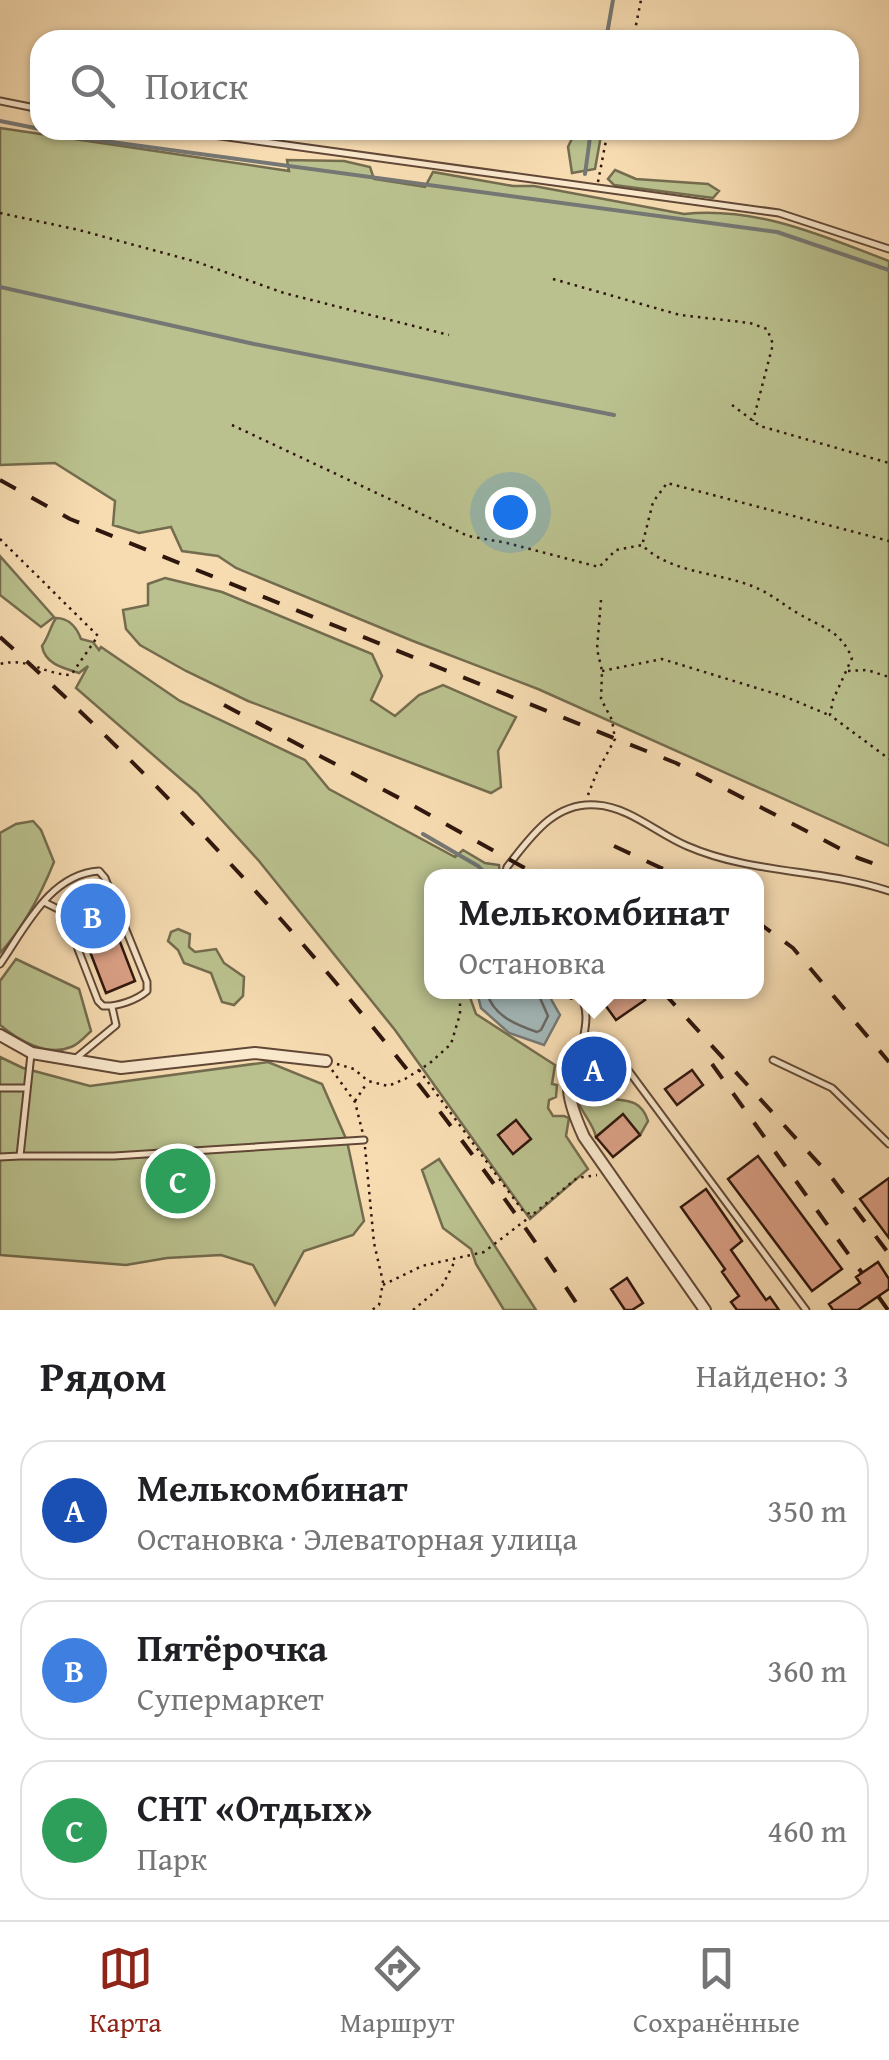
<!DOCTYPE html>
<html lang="ru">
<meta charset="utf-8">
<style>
:root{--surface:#fff;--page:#f6f6f6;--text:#202124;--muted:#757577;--line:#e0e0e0;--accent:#8f2418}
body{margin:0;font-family:"Gentium Book Plus",serif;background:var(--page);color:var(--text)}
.you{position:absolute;left:510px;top:512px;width:35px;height:35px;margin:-25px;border:8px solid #fff;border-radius:50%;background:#1a73e8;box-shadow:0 0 0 15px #1a73e833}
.badge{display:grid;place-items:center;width:65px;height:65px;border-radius:50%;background:var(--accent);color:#fff;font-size:32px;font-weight:700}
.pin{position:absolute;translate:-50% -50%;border:5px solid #fff;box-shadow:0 2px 10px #0006}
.popup{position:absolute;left:424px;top:869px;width:340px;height:130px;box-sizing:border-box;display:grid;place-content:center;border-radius:20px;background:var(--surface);filter:drop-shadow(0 2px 8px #0005);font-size:32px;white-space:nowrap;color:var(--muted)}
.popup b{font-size:38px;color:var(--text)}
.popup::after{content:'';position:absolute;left:50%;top:100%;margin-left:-20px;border:20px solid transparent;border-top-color:var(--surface)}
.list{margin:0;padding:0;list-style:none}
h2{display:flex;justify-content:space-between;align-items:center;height:130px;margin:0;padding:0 40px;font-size:42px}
h2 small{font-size:32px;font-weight:400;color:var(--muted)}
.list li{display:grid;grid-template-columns:65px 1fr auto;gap:30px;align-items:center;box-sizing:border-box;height:140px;margin:0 20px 20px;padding:0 20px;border:2px solid var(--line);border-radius:30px}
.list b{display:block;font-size:38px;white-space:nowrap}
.list p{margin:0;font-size:32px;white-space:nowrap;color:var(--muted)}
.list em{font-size:32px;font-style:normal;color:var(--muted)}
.icon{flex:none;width:55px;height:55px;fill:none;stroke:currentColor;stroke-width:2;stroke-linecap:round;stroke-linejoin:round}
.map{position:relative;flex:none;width:889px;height:1310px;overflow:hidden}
.search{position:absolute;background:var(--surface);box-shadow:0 2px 8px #0004;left:30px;right:30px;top:30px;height:110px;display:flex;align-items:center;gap:25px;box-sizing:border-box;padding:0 35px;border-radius:30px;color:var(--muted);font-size:38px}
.sheet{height:610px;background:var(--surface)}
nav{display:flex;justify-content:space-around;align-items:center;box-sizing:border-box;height:140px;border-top:2px solid var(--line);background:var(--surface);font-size:28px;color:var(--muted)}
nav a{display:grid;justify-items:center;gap:5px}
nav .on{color:var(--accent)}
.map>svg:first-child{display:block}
.green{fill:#bac18e;stroke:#746c4e;stroke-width:2.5}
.water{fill:#a3b8b9;stroke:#757774;stroke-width:2.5}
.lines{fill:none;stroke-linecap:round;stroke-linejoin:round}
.shore{stroke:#696763;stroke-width:2.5}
.stream{stroke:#757774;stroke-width:4}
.building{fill:#dca187;stroke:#2f160d;stroke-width:2.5}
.service-casing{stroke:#614836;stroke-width:9}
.minor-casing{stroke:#614836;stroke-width:14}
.path{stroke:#2f160d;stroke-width:2.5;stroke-dasharray:2.5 5;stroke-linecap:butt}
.service{stroke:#fae8cd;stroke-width:5}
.minor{stroke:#fae8cd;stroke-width:10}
.rail{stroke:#2f160d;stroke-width:4;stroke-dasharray:18 18;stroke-linecap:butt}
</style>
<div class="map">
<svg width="889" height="1310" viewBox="0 0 889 1310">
<rect width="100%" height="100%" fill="#f7dcb2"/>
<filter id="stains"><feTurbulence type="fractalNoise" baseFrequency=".002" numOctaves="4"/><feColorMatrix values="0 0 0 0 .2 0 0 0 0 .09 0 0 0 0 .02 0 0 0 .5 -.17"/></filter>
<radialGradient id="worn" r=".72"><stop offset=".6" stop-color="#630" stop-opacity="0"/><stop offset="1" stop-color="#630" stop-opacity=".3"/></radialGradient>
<!-- green -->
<path class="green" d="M0 128 289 171 287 160 344 161 370 167 374 179 425 187 433 172 513 186H534L684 214C756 206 823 236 889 261V846L538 689 413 641 236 568 218 556 182 551 171 527 139 533 113 525 115 501 55 463 0 465Z
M576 130H602L595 169 572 173 568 147Z
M615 170 636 179 708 184 719 191 713 198 614 185 608 179Z
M0 556 54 617 41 627 0 595Z
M165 578 222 592 372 654 382 676 371 700 395 716 419 695 443 685 516 717 498 751 501 787 491 793 248 701 186 671 140 645 126 629 123 610 148 605V584Z
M56 618C69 618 77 628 81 639L93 642 99 650 101 647 180 701 305 760 329 789 455 857 463 850 485 863 499 865 500 876H432V992H468L476 1014 555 1065 552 1084 557 1085 556 1097 549 1100 548 1108 553 1116H564L569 1118 566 1136 588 1169 530 1219 395 1030 259 861 197 793 76 688 88 666 79 673C63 668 45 664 42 646 49 636 50 627 56 618Z
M33 821 41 830 54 862C41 894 24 927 0 953V833L16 824Z
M178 929 190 934 189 947 195 952 216 949 224 963 244 977 243 996 234 1005 222 1002 211 973 184 963 178 950 168 941 171 932Z
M16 959 79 989 91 1031C86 1036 78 1045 71 1047 47 1057 18 1040 0 1025V981Z
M0 1057 23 1068 90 1086 268 1062 322 1084 347 1141 364 1221 353 1235 304 1251 275 1305 253 1265 221 1255 167 1258 126 1265 0 1255Z
M600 1077 613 1099C631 1101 642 1102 648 1121L640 1135 623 1115 596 1137C593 1122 580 1112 575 1094L580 1083Z
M439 1159 536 1310H504L476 1264 471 1249 443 1228 422 1170Z"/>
<!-- water -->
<path class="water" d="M477 992H547L560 1015 544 1045 509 1033 481 1008Z"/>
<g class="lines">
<!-- shore -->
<path class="shore" d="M487 992C492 1015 516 1025 537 1032L541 1030 548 1016 540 998 539 992"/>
<!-- stream -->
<path class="stream" d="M606 40 613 0
M0 121 40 129
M43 130 74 137 777 232 889 270
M585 174 591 130
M0 287 254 344 614 415
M423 834 478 866 488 876"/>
</g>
<!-- building -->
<path class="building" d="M94 891 107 908 135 981 106 993 70 900Z
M603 992H639L645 1000 616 1020 598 995Z
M692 1070 703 1085 677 1105 665 1089Z
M623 1114 640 1135 613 1157 596 1137Z
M516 1120 531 1139 513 1154 498 1135Z
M758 1156 842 1269 812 1291 728 1179Z
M889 1178V1238L860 1199Z
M706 1189 742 1241 731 1250 766 1300 770 1297 779 1310H737L731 1302 739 1296 722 1272 725 1269 681 1207Z
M878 1262 889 1279V1289L858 1310H833L829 1304 860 1283 856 1277Z
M627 1278 643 1303 632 1310H625L611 1289Z"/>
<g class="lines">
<!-- service casing -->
<g class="service-casing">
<path id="service" d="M0 101 40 109
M177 130 779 213 889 249
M505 876 507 867C530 838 554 801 597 805 629 807 658 834 687 846 751 874 824 869 889 891
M0 964C25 928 50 874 99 871L105 878 147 982V991C137 1000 117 1007 103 1006L98 1001 66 918 58 909 44 902
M578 992C590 1009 586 1026 582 1045L625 1066 806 1310
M31 1054 20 1156H114L364 1140
M75 1059 116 1025 112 1007
M773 1060 832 1088 889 1144
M0 1088H27
M0 1157 20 1156"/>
</g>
<!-- minor casing -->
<g class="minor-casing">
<path id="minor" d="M0 1035 32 1053 121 1068 255 1053 326 1061
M582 1045C561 1080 568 1102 584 1137L705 1310"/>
</g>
<!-- path -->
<path class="path" d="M633 40 641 0
M598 182 608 130
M0 213 79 230 197 262 284 293 449 335
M553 279 680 315 750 323 767 329 773 344 753 421
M732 405 760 426 889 463
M232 425 468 536 507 543 599 567 616 550 642 545C670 573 716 572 752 586 772 594 782 604 799 614 823 628 840 630 852 658L833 700 830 715 889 759
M0 539 98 636 71 675C41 674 30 657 0 664
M643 542 653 502 667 483 889 541
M602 671 662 659 786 697 829 715
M848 671 867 670 889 677
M588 795 597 772 615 739 612 720 601 699 602 671 597 649 601 600
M557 992 562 997 574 999
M337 1064 354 1069 368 1081 388 1086 405 1079 430 1063 451 1044 460 1014V992
M332 1070 355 1102 363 1134
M419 1070 523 1211 532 1215 577 1178 597 1175
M355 1101 367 1083
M365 1147 374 1243 383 1282 379 1305 372 1310
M383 1285 422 1266 484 1252 531 1216
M413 1310 442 1286 455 1261"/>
<!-- service -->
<use href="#service" class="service"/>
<!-- minor -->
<use href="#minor" class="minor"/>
<!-- rail -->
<path class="rail" d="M0 480 70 519 676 763 858 858 889 869
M0 637C221 836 418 1062 581 1310
M224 705 401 799 539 876
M614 846 678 876
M756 921 793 948 889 1062
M663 992 832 1178 889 1254
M712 1064 862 1273
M878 1296 888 1310"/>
</g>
<rect width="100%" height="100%" filter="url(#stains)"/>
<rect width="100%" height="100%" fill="url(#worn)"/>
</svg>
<div class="you"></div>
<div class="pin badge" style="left:594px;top:1069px;background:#1a4fb4">A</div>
<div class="popup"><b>Мелькомбинат</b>Остановка</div>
<div class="pin badge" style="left:93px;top:916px;background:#3f7fe0">B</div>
<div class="pin badge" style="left:178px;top:1181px;background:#2e9e5b">C</div>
<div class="search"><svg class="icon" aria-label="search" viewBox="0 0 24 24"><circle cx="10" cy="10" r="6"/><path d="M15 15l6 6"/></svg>Поиск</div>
</div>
<section class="sheet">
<h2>Рядом<small>Найдено: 3</small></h2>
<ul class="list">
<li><span class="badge" style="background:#1a4fb4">A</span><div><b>Мелькомбинат</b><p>Остановка · Элеваторная улица</p></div><em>350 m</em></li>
<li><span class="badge" style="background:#3f7fe0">B</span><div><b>Пятёрочка</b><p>Супермаркет</p></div><em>360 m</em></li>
<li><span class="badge" style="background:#2e9e5b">C</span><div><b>СНТ «Отдых»</b><p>Парк</p></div><em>460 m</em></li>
</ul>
</section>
<nav>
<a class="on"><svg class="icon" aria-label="map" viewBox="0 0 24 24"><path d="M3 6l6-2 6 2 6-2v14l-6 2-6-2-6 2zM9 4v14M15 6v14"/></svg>Карта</a>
<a><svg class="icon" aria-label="directions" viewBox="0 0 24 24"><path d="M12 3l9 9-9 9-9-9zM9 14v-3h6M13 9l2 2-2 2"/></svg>Маршрут</a>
<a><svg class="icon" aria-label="saved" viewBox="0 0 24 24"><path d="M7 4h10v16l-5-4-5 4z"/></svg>Сохранённые</a>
</nav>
